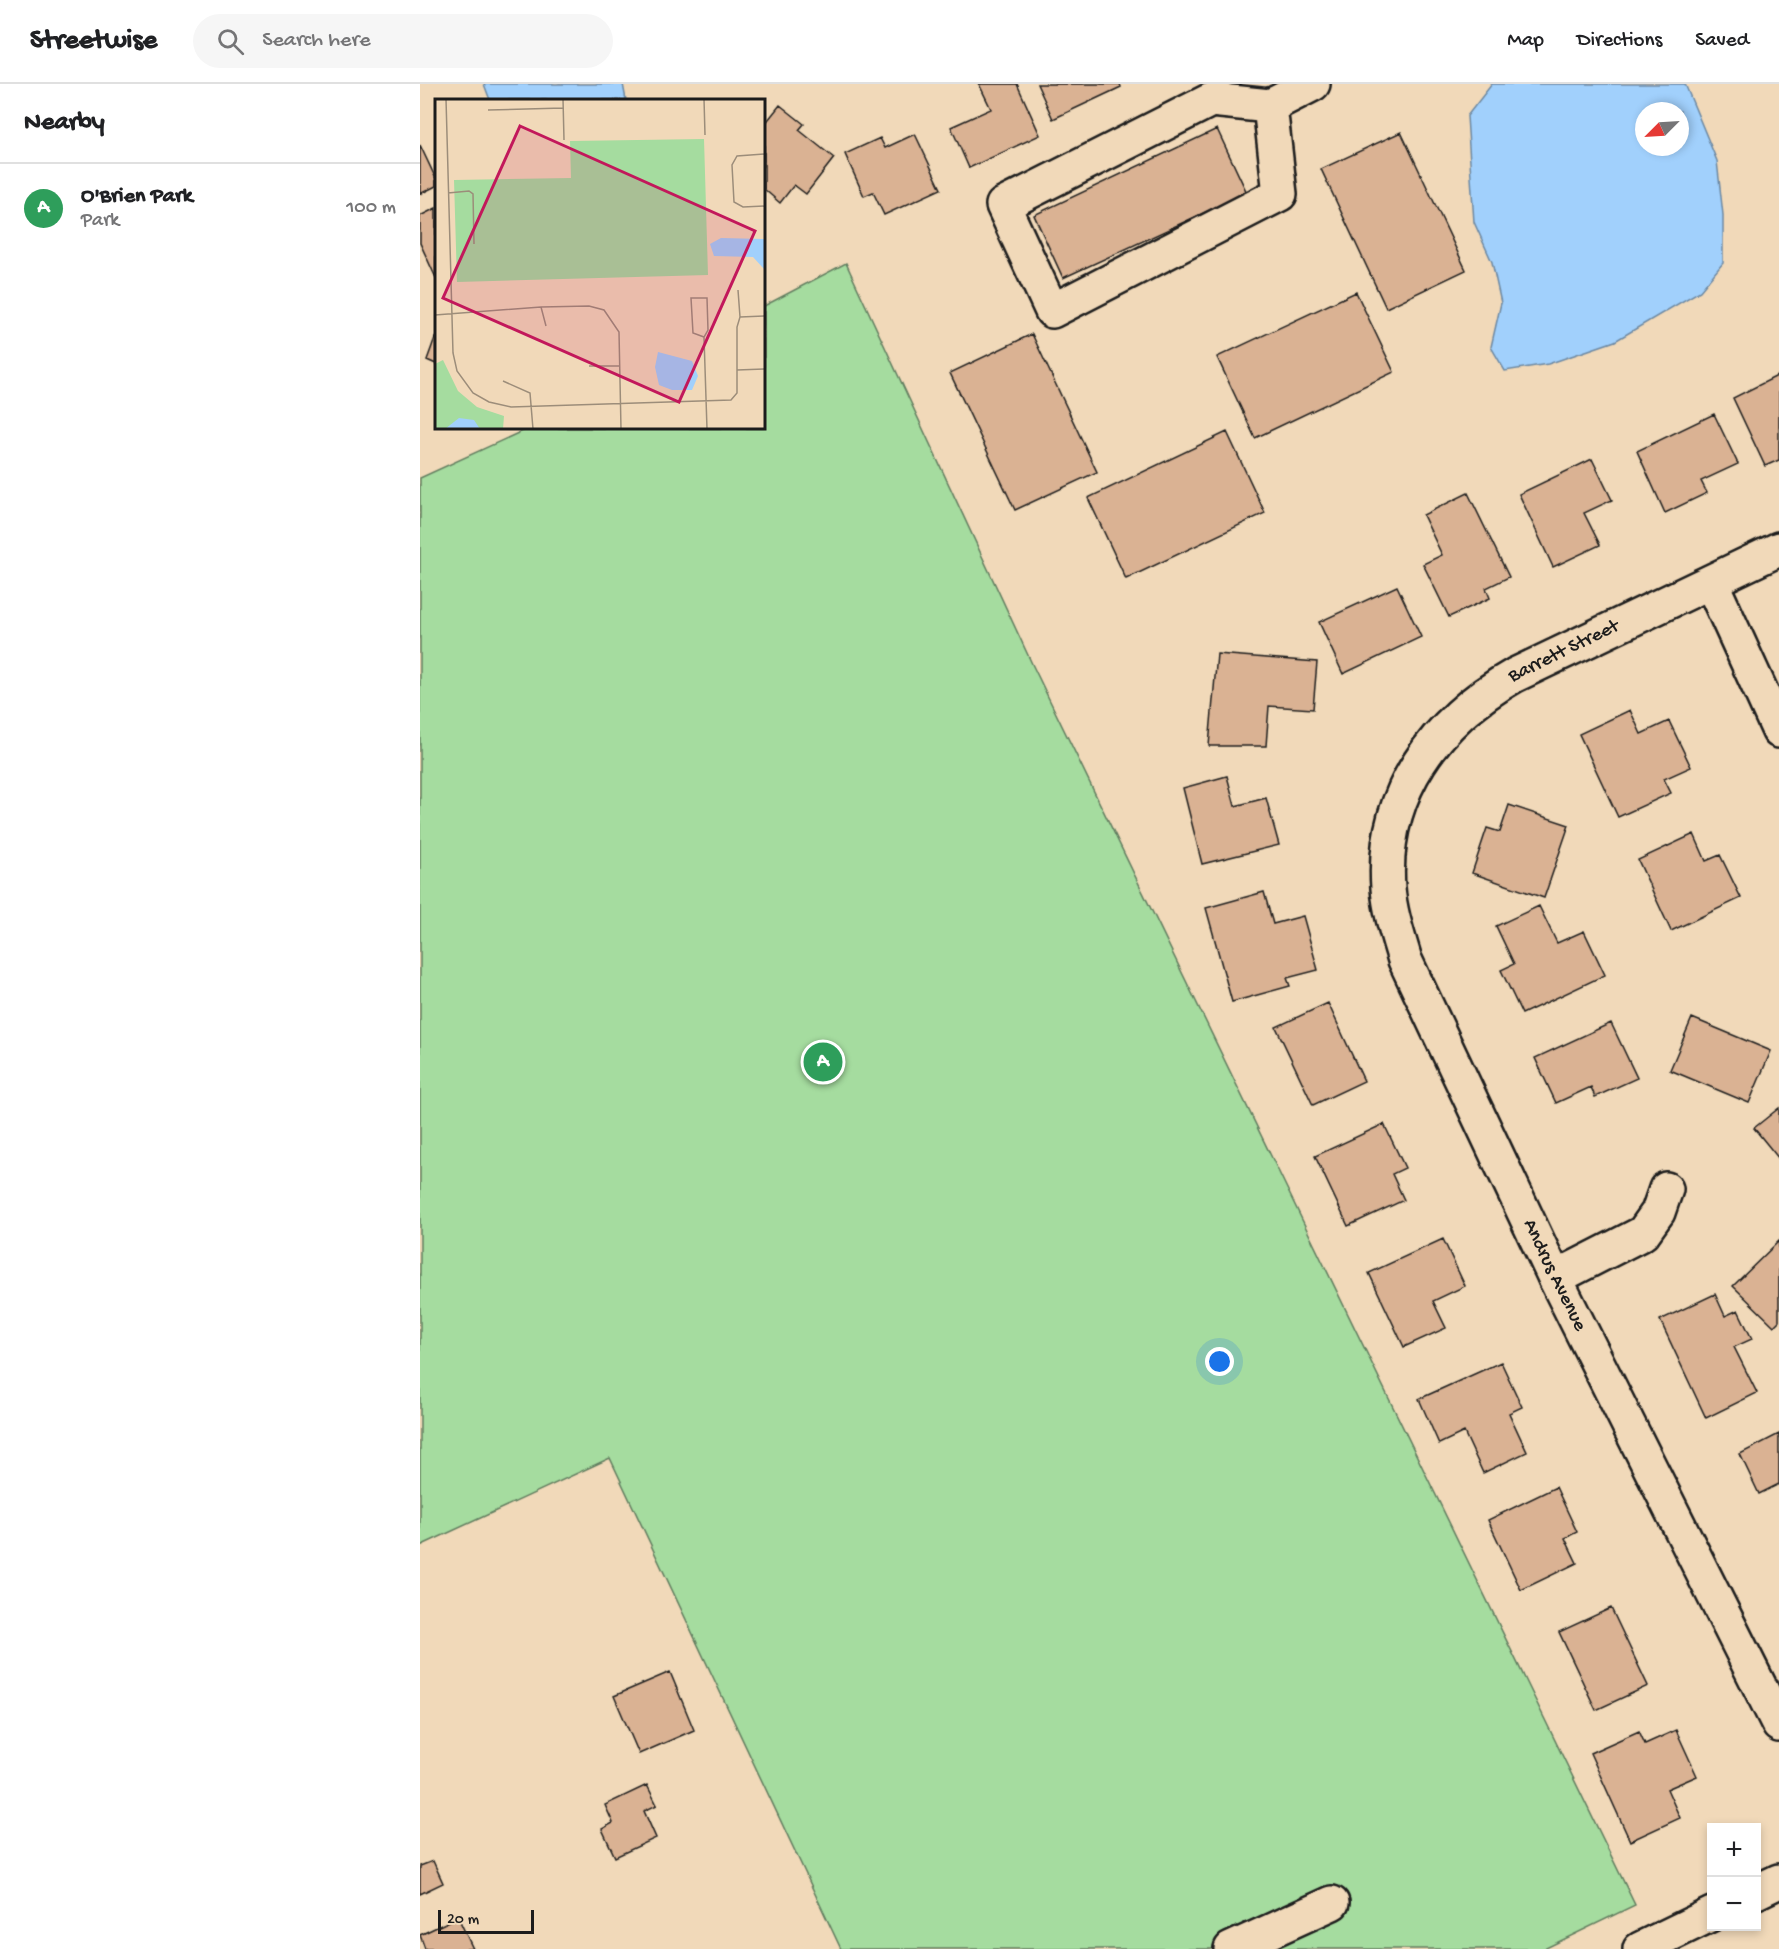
<!DOCTYPE html>
<meta charset="utf-8">
<style>
:root{--surface:#fff;--page:#f6f6f6;--text:#202124;--muted:#757577;--line:#e0e0e0;--accent:#0b8043}
body{margin:0;font-family:"Gochi Hand",sans-serif;background:var(--page);color:var(--text)}
.controls{position:absolute;right:18px;bottom:18px;display:grid;overflow:hidden;border-radius:0px;box-shadow:0 3px 9px #0003}
.controls button{width:54px;height:54px;display:grid;place-items:center;padding:0;border:0;border-bottom:2px solid var(--line);background:var(--surface);color:var(--text);font:30px sans-serif}
.compass{position:absolute;left:1215px;top:18px;width:54px;height:54px;border-radius:50%;background:var(--surface);box-shadow:0 3px 9px #0003;rotate:246deg}
.scale{position:absolute;left:18px;bottom:15px;width:96px;box-sizing:border-box;padding-left:6px;border:3px solid #1c1c1c;border-top:0;font-size:16px;line-height:21px;white-space:nowrap;color:#1c1c1c;-webkit-text-stroke:4px #f1d9b9;paint-order:stroke}
.you{position:absolute;left:800px;top:1278px;width:21px;height:21px;margin:-15px;border:4px solid #fff;border-radius:50%;background:#1a73e8;box-shadow:0 0 0 9px #1a73e833}
.badge{display:grid;place-items:center;width:39px;height:39px;border-radius:50%;background:var(--accent);color:#fff;font-size:20px;font-weight:700}
.pin{position:absolute;translate:-50% -50%;border:3px solid #fff;box-shadow:0 2px 6px #0006}
.list{margin:0;padding:0;list-style:none}
h2{display:flex;justify-content:space-between;align-items:center;height:78px;margin:0;padding:0 24px;font-size:26px}
h2 small{font-size:20px;font-weight:400;color:var(--muted)}
.list li{display:grid;grid-template-columns:39px 1fr auto;gap:18px;align-items:center;box-sizing:border-box;height:90px;padding:0 24px;border-top:2px solid var(--line)}
.list b{display:block;font-size:22px;white-space:nowrap}
.list p{margin:0;font-size:20px;white-space:nowrap;color:var(--muted)}
.list em{font-size:20px;font-style:normal;color:var(--muted)}
.icon{flex:none;width:33px;height:33px;fill:none;stroke:currentColor;stroke-width:2;stroke-linecap:round;stroke-linejoin:round}
.map{position:relative;flex:none;width:1359px;height:1865px;overflow:hidden}
header{display:flex;align-items:center;gap:36px;box-sizing:border-box;height:84px;padding:0 30px;background:var(--surface);border-bottom:2px solid var(--line)}
header strong{font-size:28px}
nav{display:flex;gap:33px;margin-inline-start:auto;font-size:21px}
.search{width:420px;height:54px;background:var(--page);display:flex;align-items:center;gap:15px;box-sizing:border-box;padding:0 21px;border-radius:33px;color:var(--muted);font-size:22px}
main{display:flex}
aside{flex:1;background:var(--surface)}
.map>svg:first-child{display:block}
.green{fill:#a5dc9f;stroke:#607c5e;stroke-width:1.5}
.water{fill:#a1d0fc;stroke:#6c88a2;stroke-width:1.5;fill-rule:evenodd}
.building{fill:#dab293;stroke:#1c1c1c;stroke-width:1.5}
.lines{fill:none;stroke-linecap:round;stroke-linejoin:round}
.minor-casing{stroke:#1c1c1c;stroke-width:38}
.minor{stroke:#f1d9b9;stroke-width:33}
.labels{text-anchor:middle;dominant-baseline:central;stroke-width:4.5;stroke-linejoin:round;paint-order:stroke}
.street-label{font-size:20px;fill:#1c1c1c;stroke:#f1d9b9}
.inset-road{fill:none;stroke:#9c8d7a;stroke-width:1.5}
.view{fill:#c2185b;fill-opacity:0.15;stroke:#c2185b;stroke-width:3}
.inset-edge{fill:none;stroke:#1c1c1c;stroke-width:3}
</style>
<header>
<strong>Streetwise</strong>
<div class="search"><svg class="icon" aria-label="search" viewBox="0 0 24 24"><circle cx="10" cy="10" r="6"/><path d="M15 15l6 6"/></svg>Search here</div>
<nav><a>Map</a><a>Directions</a><a>Saved</a></nav>
</header>
<main>
<aside>
<h2>Nearby<small></small></h2>
<ul class="list">
<li><span class="badge" style="background:#2e9e5b">A</span><div><b>O'Brien Park</b><p>Park</p></div><em>100 m</em></li>
</ul>
</aside>
<div class="map">
<svg width="1359" height="1865" viewBox="0 0 1359 1865">
<rect width="100%" height="100%" fill="#f1d9b9"/>
<filter id="ink" filterUnits="userSpaceOnUse"><feTurbulence type="fractalNoise" baseFrequency=".0167" numOctaves="2"/><feDisplacementMap in="SourceGraphic" scale="12" xChannelSelector="R" yChannelSelector="G"/><feConvolveMatrix kernelMatrix="1 2 1 2 8 2 1 2 1" color-interpolation-filters="sRGB"/></filter>
<g filter="url(#ink)">
<!-- green -->
<path class="green" d="M426 179 613 582 1215 1821 1124 1865H421L190 1374 0 1462V394L109 344H344V222Z"/>
<!-- water -->
<path class="water" d="M64 0H203L206 16H70Z
M1072 0H1265L1297 77 1303 131V179L1280 207 1195 257 1128 280 1085 287 1071 263 1081 219 1072 178 1054 138 1047 32ZM1224 27H1260V63H1224Z"/>
<!-- building -->
<path class="building" d="M559 0H597L620 51 549 84 531 43 571 25Z
M617 0H700L701 3 633 35Z
M360 21 384 40 379 46 414 74 386 110 374 101 360 119 344 105V41Z
M797 45 827 109 643 194 614 131Z
M981 48 1046 186 966 224 901 85Z
M495 50 521 105 464 131 453 108 444 112 425 70 460 54 465 64Z
M0 61 16 95V102L0 110Z
M16 124V194L0 159V132Z
M936 208 974 288 835 354 797 273Z
M612 250 677 388 595 426 530 289Z
M16 251V280L7 276Z
M1359 291V376L1345 382 1313 314Z
M1294 330 1318 380 1281 397 1287 409 1245 429 1217 367Z
M807 348 845 429 706 495 668 414Z
M1172 375 1192 416 1164 429 1180 461 1133 483 1099 410Z
M1048 409 1089 493 1066 504 1070 514 1029 533 1003 480 1022 471 1003 431Z
M977 502 1001 553 923 590 899 538Z
M797 570 897 578 893 625 849 622 846 662H789Z
M1210 626 1221 650 1249 637 1271 683 1244 695 1251 709 1198 733 1159 650Z
M807 692 815 722 846 714 859 761 782 780 763 704Z
M1089 721 1149 741 1124 814 1052 789 1067 744 1080 748Z
M1274 750 1286 777 1300 771 1321 814 1251 847 1218 776Z
M844 808 853 840 883 832 898 886 867 894 870 902 812 918 786 824Z
M1119 822 1137 859 1164 847 1185 891 1102 930 1081 886 1094 880 1076 842Z
M908 919 944 997 893 1021 856 943Z
M1272 934 1351 967 1329 1019 1250 986Z
M1191 939 1217 994 1175 1013 1171 1003 1136 1019 1115 974Z
M1359 1024V1075L1334 1044Z
M964 1040 985 1084 972 1090 984 1116 928 1142 895 1072Z
M1023 1155 1045 1202 1013 1217 1026 1244 984 1263 949 1189Z
M1359 1157V1237L1354 1242 1313 1202Z
M1295 1210 1305 1232 1318 1226 1332 1255 1314 1263 1337 1309 1286 1334 1240 1236Z
M1081 1278 1102 1323 1089 1329 1107 1368 1063 1389 1044 1348 1019 1360 999 1315Z
M1359 1350V1400L1339 1410 1320 1370Z
M1136 1403 1157 1448 1145 1454 1157 1479 1101 1506 1068 1436Z
M1191 1524 1228 1602 1176 1626 1139 1548Z
M250 1588 274 1646 219 1670 194 1612Z
M1256 1646 1277 1692 1247 1705 1260 1734 1210 1757 1170 1669 1219 1647 1225 1660Z
M227 1701 237 1721 224 1727 236 1754 195 1773 182 1745 193 1739 185 1721Z
M13 1777 23 1799 0 1810V1782Z
M38 1833 53 1865H5L0 1851Z"/>
<g class="lines">
<!-- minor casing -->
<g class="minor-casing">
<g id="minor">
<path d="M791 16 850 22 860 110 632 227 583 121Z"/>
<path d="M850 22 893 0"/>
<path id="s1" d="M1359 465 1095 591C1016 636 961 709 968 804 970 829 978 852 985 876L1135 1194 1359 1641"/>
<path d="M1291 498 1359 647"/>
<path d="M1135 1194 1223 1149 1238 1128 1246 1105"/>
<path d="M1336 1808 1359 1797"/>
<path d="M811 1865 912 1819"/>
<path d="M1220 1865 1292 1830"/>
</g>
</g>
<!-- minor -->
<use href="#minor" class="minor"/>
</g>
</g>
<g class="labels">
<!-- street labels -->
<g class="street-label">
<text transform="translate(1144 568) rotate(-26)">Barrett Street</text>
<text stroke="none"><textPath href="#s1" startOffset="978">Andrus Avenue</textPath></text>
</g>
</g>
<!-- overview -->
<g transform="translate(15 15)">
<rect width="330" height="330" fill="#f1d9b9"/>
<path d="M269 40 273 176 22 183 19 81 136 79 135 42ZM8 261 23 292 42 308 69 317 68 330H0V265Z" fill="#a5dc9f"/>
<path d="M286 139 330 140V171L318 158 279 157 275 145ZM223 253 257 262 263 277 257 291H237L224 286 220 268ZM24 319 39 321 45 330H10Z" fill="#a1d0fc"/>
<path class="inset-road" d="M11 0 18 254 22 272 38 294 54 303 76 308 296 301 302 294V228L305 218M128 0 129 41M269 0 270 36M53 11 128 9M330 55 302 57 297 66 299 103 308 108 330 107M13 94 34 92 38 95 39 145M303 191 305 218M256 199H272L273 231 269 238 258 234ZM106 208 111 227M0 216 106 208 154 207 169 211 184 233 186 330M305 218 330 217M269 238 272 330M154 267H185M302 271 330 270M68 282 95 294 98 330"/>
<path class="view" d="M85 27 320 132 244 303 8 199Z"/>
<rect width="330" height="330" class="inset-edge"/>
</g>
</svg>
<div class="controls">
<button>+</button>
<button>−</button>
</div>
<svg class="compass" viewBox="-18 -18 36 36"><path d="M0-13l5 13h-10z" fill="#e53935"/><path d="M0 13l5-13h-10z" fill="#757577"/></svg>
<div class="scale">20 m</div>
<div class="you"></div>
<div class="pin badge" style="left:403px;top:978px;background:#2e9e5b">A</div>
</div>
</main>
